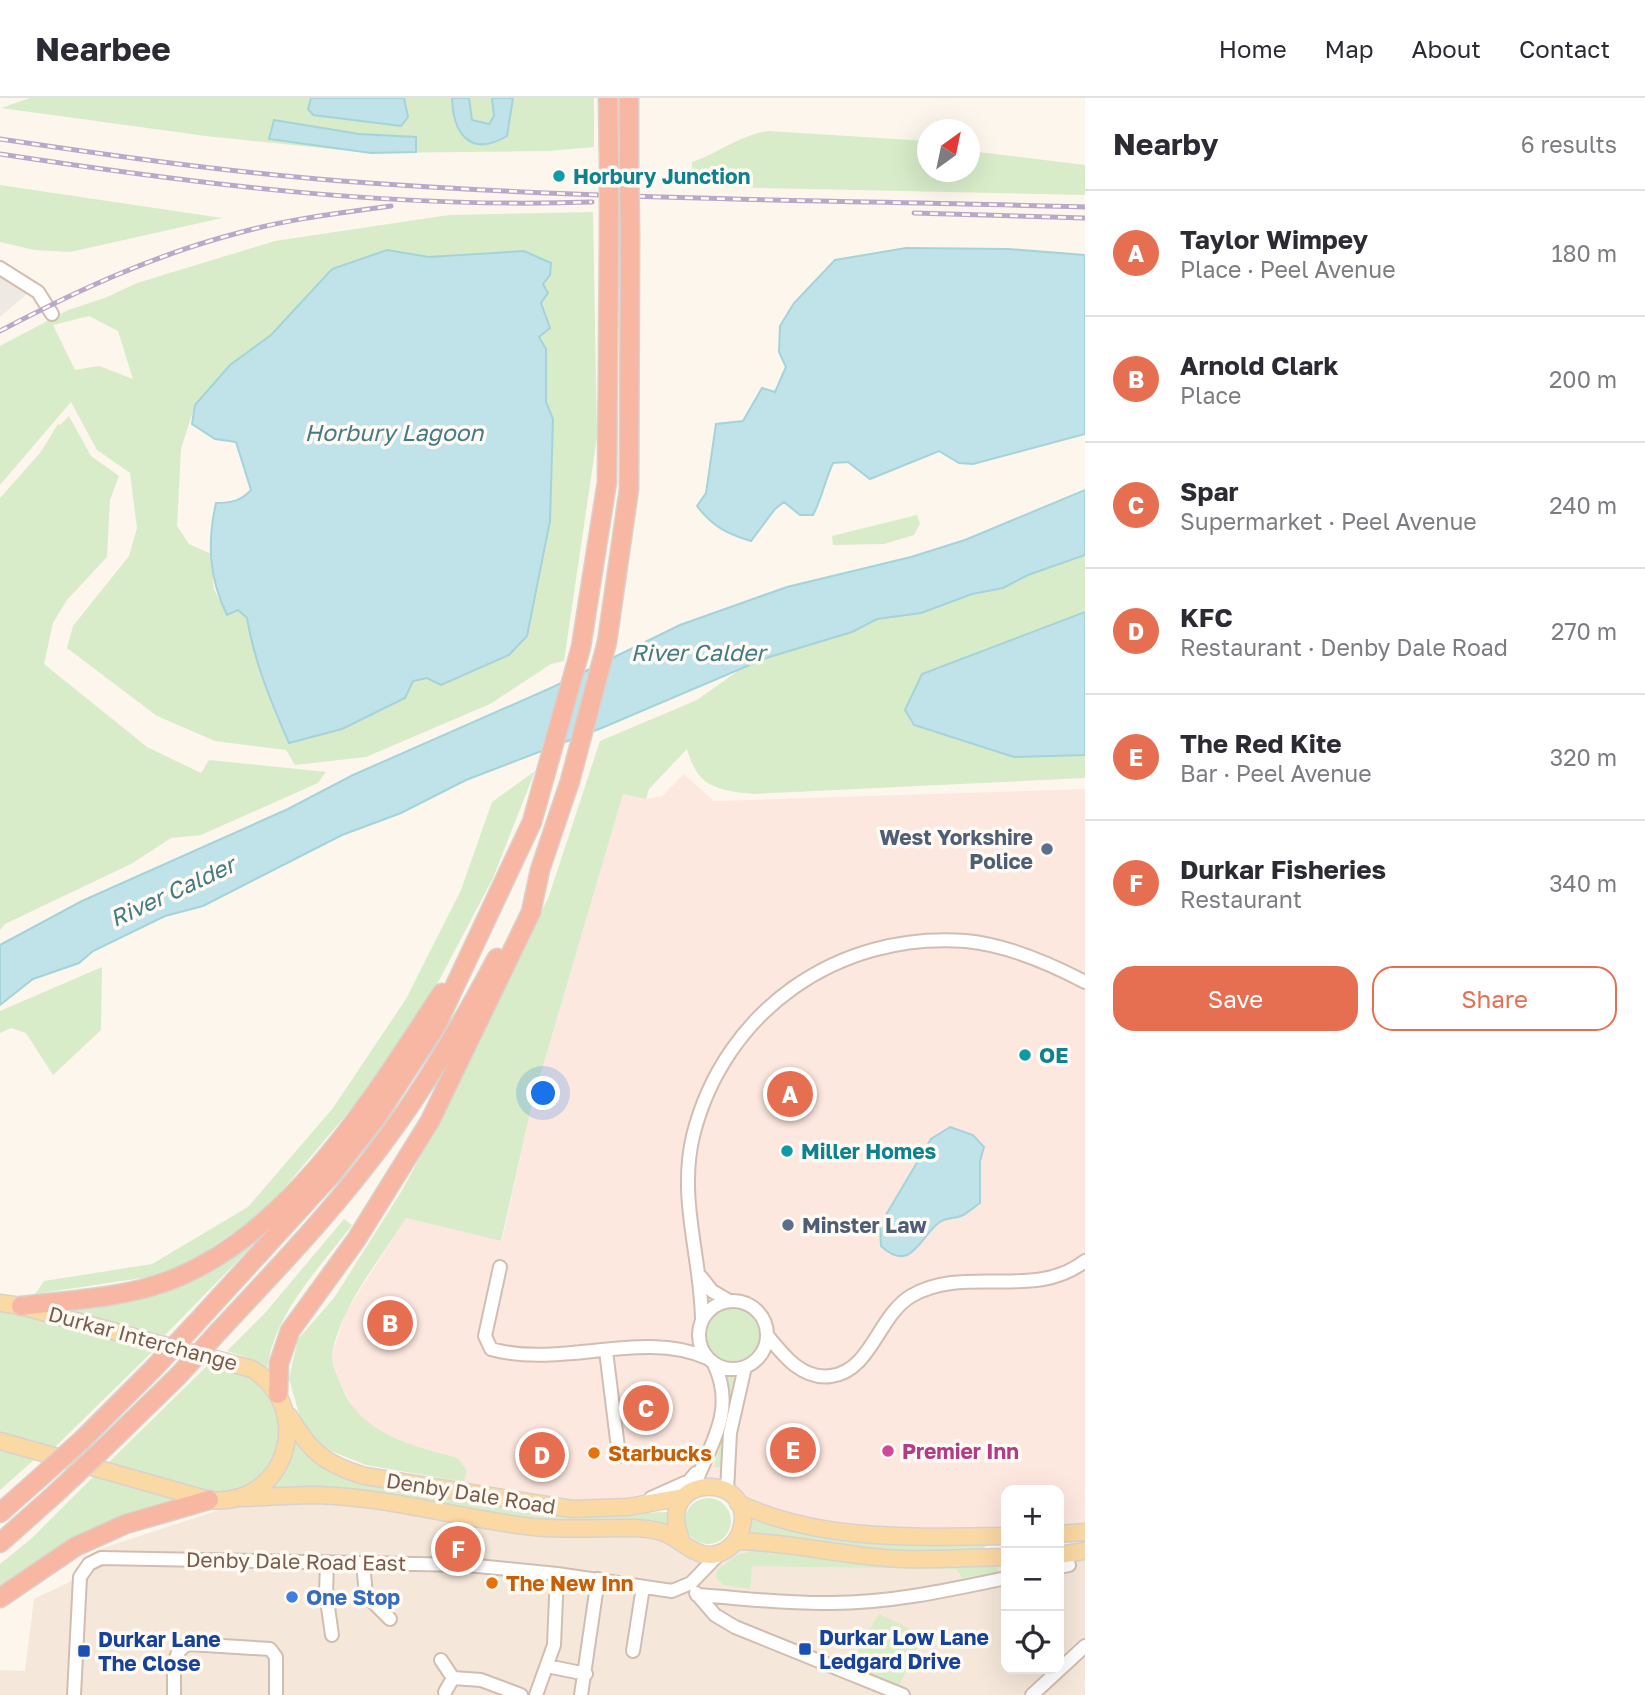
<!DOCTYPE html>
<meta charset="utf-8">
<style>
:root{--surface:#fff;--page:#f2f2f3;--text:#2b2b33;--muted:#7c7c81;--line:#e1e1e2;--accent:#e76f51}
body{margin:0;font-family:"Golos Text",sans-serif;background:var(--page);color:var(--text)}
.controls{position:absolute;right:21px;bottom:21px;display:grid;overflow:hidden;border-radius:14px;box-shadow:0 7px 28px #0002}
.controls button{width:63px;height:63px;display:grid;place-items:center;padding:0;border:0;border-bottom:2px solid var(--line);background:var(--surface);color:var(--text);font:35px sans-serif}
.compass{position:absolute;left:917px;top:21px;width:63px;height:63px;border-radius:50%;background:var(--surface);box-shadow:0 7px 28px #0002;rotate:33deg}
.you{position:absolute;left:544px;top:996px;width:24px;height:24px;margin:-18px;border:5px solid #fff;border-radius:50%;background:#1a73e8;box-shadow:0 0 0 10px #1a73e833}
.badge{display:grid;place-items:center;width:46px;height:46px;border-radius:50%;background:var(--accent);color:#fff;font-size:23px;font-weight:700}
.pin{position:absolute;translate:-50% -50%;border:4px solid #fff;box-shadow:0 2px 7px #0006}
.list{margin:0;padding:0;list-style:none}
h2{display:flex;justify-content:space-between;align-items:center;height:91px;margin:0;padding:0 28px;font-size:30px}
h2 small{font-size:23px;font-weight:400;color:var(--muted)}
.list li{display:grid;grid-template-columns:46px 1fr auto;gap:21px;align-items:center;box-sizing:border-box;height:126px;padding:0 28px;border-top:2px solid var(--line)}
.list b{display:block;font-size:26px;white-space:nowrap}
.list p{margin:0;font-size:23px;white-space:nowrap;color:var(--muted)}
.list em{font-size:23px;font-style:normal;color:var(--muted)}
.actions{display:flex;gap:14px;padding:21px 28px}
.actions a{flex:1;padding:16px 0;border:2px solid var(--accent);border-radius:21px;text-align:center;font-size:24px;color:var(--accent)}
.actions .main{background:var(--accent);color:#fff}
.icon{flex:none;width:38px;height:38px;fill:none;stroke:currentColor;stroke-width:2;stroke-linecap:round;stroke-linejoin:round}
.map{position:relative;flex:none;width:1085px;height:1597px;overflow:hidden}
header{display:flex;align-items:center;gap:42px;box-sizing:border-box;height:98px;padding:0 35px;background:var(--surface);border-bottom:2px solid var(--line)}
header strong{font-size:33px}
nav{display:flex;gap:38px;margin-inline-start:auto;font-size:24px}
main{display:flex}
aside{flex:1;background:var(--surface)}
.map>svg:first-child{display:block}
.residential{fill:#f5e8da}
.commercial{fill:#fde8e0}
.industrial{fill:#efe9e4}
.green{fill:#d8ecc9;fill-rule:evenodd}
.water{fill:#bfe3e8;stroke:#a5d3da;stroke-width:2}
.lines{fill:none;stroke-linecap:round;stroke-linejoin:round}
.minor-casing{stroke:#d1beb0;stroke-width:16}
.major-casing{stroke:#dad1cd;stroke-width:19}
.highway-casing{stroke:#dad1cd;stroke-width:21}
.minor{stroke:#fff;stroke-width:12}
.major{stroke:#fbd9a5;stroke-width:16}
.highway{stroke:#f7b7a3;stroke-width:18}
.rail-casing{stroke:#b9a8c9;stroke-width:5}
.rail{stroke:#fffaf3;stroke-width:2.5;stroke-dasharray:8;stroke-linecap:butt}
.highway-bridge-casing{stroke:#dad1cd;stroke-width:21;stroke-linecap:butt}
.highway-bridge{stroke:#f7b7a3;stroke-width:18}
.culture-dot{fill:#0f9aa8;stroke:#fffaf3;stroke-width:2.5}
.service-dot{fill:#5c6f8a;stroke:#fffaf3;stroke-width:2.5}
.hotel-dot{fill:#d1479c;stroke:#fffaf3;stroke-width:2.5}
.food-dot{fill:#e8710a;stroke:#fffaf3;stroke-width:2.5}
.shop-dot{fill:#3f7fe0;stroke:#fffaf3;stroke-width:2.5}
.transit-dot{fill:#1a4fb4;stroke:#fffaf3;stroke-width:2.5}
.labels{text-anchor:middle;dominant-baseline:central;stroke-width:7;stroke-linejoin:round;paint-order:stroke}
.culture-label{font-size:21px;font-weight:bold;fill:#0d838f;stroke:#fffaf3;text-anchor:start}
.service-label{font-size:21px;font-weight:bold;fill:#4e5e75;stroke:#fffaf3;text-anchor:end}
.street-label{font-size:21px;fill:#7a5c4d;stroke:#fffaf3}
.hotel-label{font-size:21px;font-weight:bold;fill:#b23c85;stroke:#fffaf3;text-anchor:start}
.food-label{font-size:21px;font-weight:bold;fill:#c56008;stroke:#fffaf3;text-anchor:start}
.shop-label{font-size:21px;font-weight:bold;fill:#366cbe;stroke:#fffaf3;text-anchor:start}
.transit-label{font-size:21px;font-weight:bold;fill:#164399;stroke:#fffaf3;text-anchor:start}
.water-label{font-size:23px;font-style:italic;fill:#437c86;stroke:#fffaf3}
</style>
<header>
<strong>Nearbee</strong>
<nav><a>Home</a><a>Map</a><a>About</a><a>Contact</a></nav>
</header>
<main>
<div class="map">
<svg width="1085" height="1597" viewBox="0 0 1085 1597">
<rect width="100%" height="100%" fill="#fdf6ec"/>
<!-- residential -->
<path class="residential" d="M275 1399 631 1430 695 1454 732 1448 1006 1459V1571H1059V1457L1085 1453V1597H0V1572L25 1573 34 1501 80 1479 101 1460 97 1452 225 1410 227 1404Z"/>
<!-- commercial -->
<path class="commercial" d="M684 676 714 703 1085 691V1434L1059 1436V1392H1006V1438L817 1430 727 1393 628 1409 461 1395 467 1373 458 1360 409 1347 378 1333 358 1317 341 1288 331 1259 346 1214 406 1120 502 1143 533 1002 623 696 646 701 662 698Z"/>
<!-- industrial -->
<path class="industrial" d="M0 172 38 194 28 195 0 219Z"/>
<!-- green -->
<path class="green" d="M30 0H594V49L548 53 371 55 206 38 1 10Z
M768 33 927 43 928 74H970V53L1085 67V97L717 89 691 84 692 64C719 55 739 37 768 33Z
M0 87 222 120 70 154 34 152 0 144Z
M593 114 597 339 564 563 551 566 490 606 366 659 295 667 286 652 215 643 157 618 67 550 73 528 129 458 137 430 130 375 97 352 71 304 0 387V248L68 212 107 199 137 185 275 143 449 117ZM387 152 429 159 524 153 543 186 541 205 546 218 539 239 546 270V304L553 321 427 580 413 583 405 600 342 631 289 645C271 604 254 563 247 520L239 512 227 517 214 491 211 456 189 446 177 428 181 351 195 307 245 255 271 237 332 171ZM89 218 118 233 133 281 99 268 75 272 53 227Z
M69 318 91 358 119 378 110 402 107 459 67 502 53 525 44 566 147 649 201 675 209 662 326 674 318 685 201 737 171 740 131 766 5 826 0 832V400L40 355 58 326 60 327Z
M917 417 920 426 914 437 884 446 833 447 832 438Z
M1085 456V515L911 614 910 624 932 634 1085 655V680L753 696C715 692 698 689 687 651L649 691 646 701 623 696 533 1002 501 1143 406 1120C380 1162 341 1207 332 1256 331 1264 336 1274 339 1282 357 1335 409 1347 458 1360L467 1373 464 1384 366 1367 321 1349 300 1319 289 1281 298 1241 334 1200 401 1094 452 1000 549 798 600 643 697 602 752 563 876 521 946 504Z
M535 673 493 780 434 892 356 1005 264 1114 184 1168 155 1178 35 1196 44 1183 152 1166 248 1109 333 1010 406 901 461 792 492 704Z
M102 869 101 932 53 977 26 935 11 930 0 935V913Z
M344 1121 352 1127C320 1170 271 1218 267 1275L246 1259 227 1253 265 1215Z
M265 1135 165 1237 60 1210 189 1182 223 1165Z
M705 1236a28 28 0 1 1 56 0a28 28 0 1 1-56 0Z
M10 1213 156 1250 52 1352 0 1338V1214Z
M211 1264C223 1268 240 1271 251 1278 303 1311 279 1391 221 1397 198 1400 133 1373 108 1365Z
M728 1277H738L723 1370 714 1369 726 1326Z
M293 1335 302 1351 318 1364 588 1417 668 1414V1430L556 1425 267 1392C284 1376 293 1357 293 1335Z
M0 1349 35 1361 0 1392Z
M95 1377 187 1404 0 1494V1466L32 1440Z
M685 1423a23 23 0 1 1 46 0a23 23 0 1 1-46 0Z
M750 1419C826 1444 910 1440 989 1444L981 1454 865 1451 771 1436 746 1438Z
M761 1451 983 1464V1469H997L998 1474 962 1480 957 1471 752 1468 750 1491 723 1487 716 1479 717 1472 737 1457Z
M879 1516 923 1537 896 1594 844 1574Z"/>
<!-- water -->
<path class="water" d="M311 0H404L408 19 401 28 313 17 308 11Z
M452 0H469L472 22 489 26 494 18 492 0H513L507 38C470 60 453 35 452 0Z
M274 22 359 36 416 39V54L371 55 269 41Z
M906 150 1008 151 1085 157V336L973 366 959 365 939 353 870 381 848 364 833 365C825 382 822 400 813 417H800L784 404 775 411 751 443C727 436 712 428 697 408L706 395 716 326 743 323 762 290 775 294 786 269 779 254 780 228 794 205 835 162Z
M387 152 429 159 524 153 551 165 550 177 543 186 548 195 541 205 550 230 539 239 546 251V304L553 321 550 423 527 538 509 557 441 587 427 580 413 583 405 600 342 631 289 645C271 604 254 563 247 520L238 512 227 517C209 480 207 445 216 405 231 405 241 403 251 392L236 344 215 341 192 326 195 307 230 267 271 237 332 171Z
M1085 392V457L1028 477 1003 490 972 496 921 515 877 521 852 534 766 560 604 629 466 682 401 715 342 737 203 808 165 818 93 853 79 865 33 881 0 907V847L82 803 288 711 353 677 553 589 680 527 787 489 911 459 965 442Z
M1085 514V657L1014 659 914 627 905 612 922 576Z
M950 1029 973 1037 984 1049 980 1063V1105C974 1109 968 1115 961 1118 954 1121 947 1119 940 1124 921 1136 912 1177 881 1148L880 1127 931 1041Z"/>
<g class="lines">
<!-- minor casing -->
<g class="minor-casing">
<path id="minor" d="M0 170 38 194 52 216
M500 1169 485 1238 491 1251C560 1271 642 1231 707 1260
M701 1179 712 1193 729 1203
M699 1237a34 34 0 1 1 68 0a34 34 0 1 1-68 0Z
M702 1221C701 1159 678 1101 693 1038 724 913 838 833 966 843 1007 847 1049 865 1085 884
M767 1237C783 1257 802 1282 831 1278 871 1273 878 1218 911 1198 965 1166 1034 1203 1085 1163
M606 1253 619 1358
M693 1391C709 1348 737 1313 714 1266
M727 1393 730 1335 745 1269
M651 1400 689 1383 696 1375
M327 1464 326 1495 332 1537
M363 1465 366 1497 390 1521
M1059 1469 1069 1467
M696 1495 715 1517 735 1529 903 1597
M697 1497C741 1500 786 1506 831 1505 890 1505 949 1492 1006 1480
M633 1553 643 1489
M441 1562 453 1580 481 1582 521 1597
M547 1568 586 1576
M445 1594 453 1580
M74 1597 80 1479 89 1466 101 1460 467 1467 557 1476 672 1493 691 1485 720 1455
M174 1597C175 1579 169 1553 189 1546L270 1551 276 1559V1597
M536 1597 554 1547 557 1476
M581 1597 598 1481
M1032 1597 1085 1548"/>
</g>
<!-- major casing -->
<g class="major-casing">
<path id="major" d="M0 1205 21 1208 252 1271C317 1312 286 1410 209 1402L0 1343
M289 1318C311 1354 324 1366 365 1378L572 1411 628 1409 684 1399
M243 1400C268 1399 293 1397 317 1397 390 1399 461 1421 533 1429 565 1432 597 1430 628 1430 641 1430 654 1431 665 1435 681 1442 694 1458 712 1457 725 1455 735 1447 740 1435 762 1373 650 1371 682 1444
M738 1405C820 1444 917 1439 1006 1438
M1059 1436 1085 1434
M736 1443C792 1444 847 1459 903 1461 937 1462 972 1460 1006 1459
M1059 1457 1085 1453"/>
</g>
<!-- highway casing -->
<g class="highway-casing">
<path id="highway" d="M608 0 609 65
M629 0V65
M21 1208C69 1202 123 1200 168 1183 290 1137 373 1000 442 895
M195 1226 332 1076 376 1020 436 928 532 724 581 549 607 384 609 139
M219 1233C279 1169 340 1105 391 1034 431 980 465 920 497 860
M278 1296 279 1265 290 1233 356 1142 430 1023 531 814 540 772 570 683 607 544 629 391 630 139
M83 1341 153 1271
M102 1352 178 1278
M0 1415 35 1384
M0 1445 55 1396
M0 1500 75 1449 126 1426 209 1402"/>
</g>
<!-- minor -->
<use href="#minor" class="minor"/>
<!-- major -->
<use href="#major" class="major"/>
<!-- highway -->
<use href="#highway" class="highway"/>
<!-- rail casing -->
<g class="rail-casing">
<path id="rail" d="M0 41C114 58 227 74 342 83 589 102 837 102 1085 109
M0 56C196 86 393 111 592 104
M914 115 1085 120
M0 233C76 193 154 157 238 135 288 121 340 115 391 108"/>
</g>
<!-- rail -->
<use href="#rail" class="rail"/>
<!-- highway-bridge casing -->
<g class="highway-bridge-casing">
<path id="highway-bridge" d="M609 65V139
M629 65 630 139
M153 1271 195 1226
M178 1278 219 1233
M35 1384 83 1341
M55 1396 102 1352"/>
</g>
<!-- highway-bridge -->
<use href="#highway-bridge" class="highway-bridge"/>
</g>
<!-- markers -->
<g class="culture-dot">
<circle cx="559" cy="78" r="7"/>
<circle cx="1025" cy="957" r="7"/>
<circle cx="787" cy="1053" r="7"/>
</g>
<g class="service-dot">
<circle cx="1047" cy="751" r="7"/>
<circle cx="788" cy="1127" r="7"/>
</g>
<circle class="hotel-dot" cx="888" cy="1353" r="7"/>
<g class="food-dot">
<circle cx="594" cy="1355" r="7"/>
<circle cx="492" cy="1485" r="7"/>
</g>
<circle class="shop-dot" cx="292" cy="1499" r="7"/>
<g class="transit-dot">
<rect x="798" y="1544" width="14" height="14" rx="3.5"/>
<rect x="77" y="1546" width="14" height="14" rx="3.5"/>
</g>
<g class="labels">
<!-- culture labels -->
<g class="culture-label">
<text x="573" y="78">Horbury Junction</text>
<text x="1039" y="957">OE</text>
<text x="801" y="1053">Miller Homes</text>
</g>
<!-- service labels -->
<g class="service-label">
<text x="1033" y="739">West Yorkshire<tspan x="1033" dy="24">Police</tspan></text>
<text x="802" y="1127" text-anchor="start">Minster Law</text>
</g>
<!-- street labels -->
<g class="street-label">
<text transform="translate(143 1240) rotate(15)">Durkar Interchange</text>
<text transform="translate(471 1395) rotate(9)">Denby Dale Road</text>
<text transform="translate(296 1463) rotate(1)">Denby Dale Road East</text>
</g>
<!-- hotel labels -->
<g class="hotel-label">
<text x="902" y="1353">Premier Inn</text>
</g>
<!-- food labels -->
<g class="food-label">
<text x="608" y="1355">Starbucks</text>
<text x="506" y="1485">The New Inn</text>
</g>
<!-- shop labels -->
<g class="shop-label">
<text x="306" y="1499">One Stop</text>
</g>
<!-- transit labels -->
<g class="transit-label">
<text x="819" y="1539">Durkar Low Lane<tspan x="819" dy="24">Ledgard Drive</tspan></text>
<text x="98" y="1541">Durkar Lane<tspan x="98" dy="24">The Close</tspan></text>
</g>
<!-- water labels -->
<g class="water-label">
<text x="394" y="334">Horbury Lagoon</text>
<text x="698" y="554">River Calder</text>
<text transform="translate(172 793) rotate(-25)">River Calder</text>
</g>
</g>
</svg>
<div class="controls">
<button>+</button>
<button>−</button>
<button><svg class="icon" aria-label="locate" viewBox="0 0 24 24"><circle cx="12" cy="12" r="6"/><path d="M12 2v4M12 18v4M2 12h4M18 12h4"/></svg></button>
</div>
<svg class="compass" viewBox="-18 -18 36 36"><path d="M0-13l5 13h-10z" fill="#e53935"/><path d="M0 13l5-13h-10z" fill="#7c7c81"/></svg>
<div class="you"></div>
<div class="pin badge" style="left:790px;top:996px">A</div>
<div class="pin badge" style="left:390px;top:1225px">B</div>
<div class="pin badge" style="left:646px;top:1310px">C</div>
<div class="pin badge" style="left:542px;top:1357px">D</div>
<div class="pin badge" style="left:793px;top:1352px">E</div>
<div class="pin badge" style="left:458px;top:1451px">F</div>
</div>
<aside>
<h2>Nearby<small>6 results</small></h2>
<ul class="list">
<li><span class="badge">A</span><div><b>Taylor Wimpey</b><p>Place · Peel Avenue</p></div><em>180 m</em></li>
<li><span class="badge">B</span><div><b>Arnold Clark</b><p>Place</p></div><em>200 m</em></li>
<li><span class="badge">C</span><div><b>Spar</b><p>Supermarket · Peel Avenue</p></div><em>240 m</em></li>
<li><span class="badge">D</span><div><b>KFC</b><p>Restaurant · Denby Dale Road</p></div><em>270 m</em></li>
<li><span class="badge">E</span><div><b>The Red Kite</b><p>Bar · Peel Avenue</p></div><em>320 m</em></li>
<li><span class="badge">F</span><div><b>Durkar Fisheries</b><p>Restaurant</p></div><em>340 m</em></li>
</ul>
<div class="actions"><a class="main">Save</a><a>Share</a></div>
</aside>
</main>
